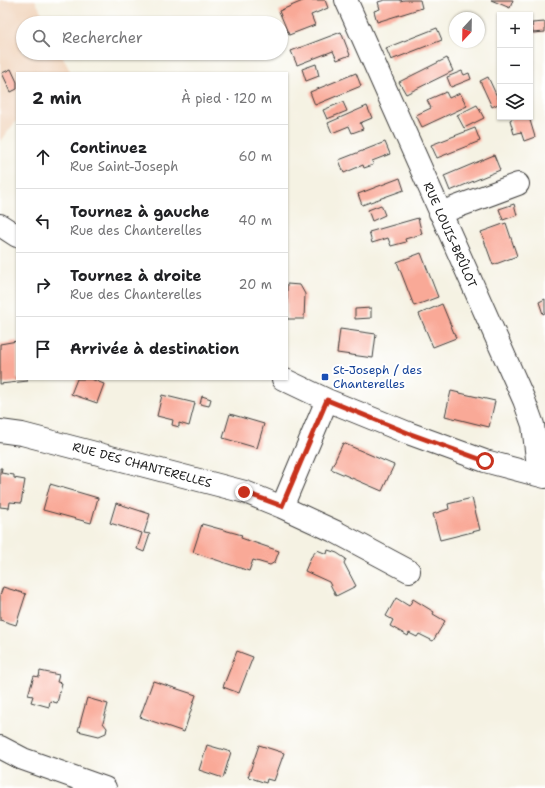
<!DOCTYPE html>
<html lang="fr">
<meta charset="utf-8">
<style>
:root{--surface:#fff;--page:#f6f6f6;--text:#202124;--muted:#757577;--line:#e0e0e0}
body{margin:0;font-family:"Shantell Sans",sans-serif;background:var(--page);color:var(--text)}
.controls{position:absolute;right:12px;top:12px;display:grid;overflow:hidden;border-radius:0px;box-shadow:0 1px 3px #0004}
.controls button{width:36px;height:36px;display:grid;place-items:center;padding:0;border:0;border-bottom:1px solid var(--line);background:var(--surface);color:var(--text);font:20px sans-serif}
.compass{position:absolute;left:449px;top:12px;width:36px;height:36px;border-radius:50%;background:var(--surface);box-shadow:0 1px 3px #0004;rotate:202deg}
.stop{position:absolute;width:12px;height:12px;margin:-9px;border:3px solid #c8321e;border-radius:50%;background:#fff}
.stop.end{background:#c8321e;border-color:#fff;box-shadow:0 1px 4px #0008}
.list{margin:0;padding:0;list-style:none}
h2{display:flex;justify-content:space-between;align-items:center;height:52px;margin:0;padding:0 16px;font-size:17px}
h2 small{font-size:13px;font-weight:400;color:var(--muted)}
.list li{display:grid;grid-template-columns:26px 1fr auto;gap:12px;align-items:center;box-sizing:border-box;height:64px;padding:0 16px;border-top:1px solid var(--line)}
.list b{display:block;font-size:15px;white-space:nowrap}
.list p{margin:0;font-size:13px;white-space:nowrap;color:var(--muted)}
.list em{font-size:13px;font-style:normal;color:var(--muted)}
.icon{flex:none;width:22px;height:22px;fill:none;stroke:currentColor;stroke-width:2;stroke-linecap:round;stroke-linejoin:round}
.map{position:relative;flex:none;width:545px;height:788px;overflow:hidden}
.search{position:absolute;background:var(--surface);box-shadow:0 1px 3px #0004;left:16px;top:16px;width:272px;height:44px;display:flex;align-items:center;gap:10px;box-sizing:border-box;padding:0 14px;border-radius:22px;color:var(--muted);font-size:15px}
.panel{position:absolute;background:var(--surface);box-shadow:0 1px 3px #0004;left:16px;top:72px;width:272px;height:308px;border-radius:0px}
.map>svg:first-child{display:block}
.built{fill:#f1d5bd}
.building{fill:#f9a997}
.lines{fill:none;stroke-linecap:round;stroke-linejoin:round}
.minor-casing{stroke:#3d3c3a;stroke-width:24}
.minor{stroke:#fff;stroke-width:22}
.route{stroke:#c8321e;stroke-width:5}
.transit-dot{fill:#1a4fb4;stroke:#fff;stroke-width:1.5}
.labels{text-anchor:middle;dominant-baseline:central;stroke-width:4;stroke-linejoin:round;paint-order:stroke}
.street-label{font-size:12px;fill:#1c1c1c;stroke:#fff}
.transit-label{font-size:12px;fill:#164399;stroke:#fff;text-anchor:start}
</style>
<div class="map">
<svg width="545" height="788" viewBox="0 0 545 788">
<rect width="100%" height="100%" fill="#fff"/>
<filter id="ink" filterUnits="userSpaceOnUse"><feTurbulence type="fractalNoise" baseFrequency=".025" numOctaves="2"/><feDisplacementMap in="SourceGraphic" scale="8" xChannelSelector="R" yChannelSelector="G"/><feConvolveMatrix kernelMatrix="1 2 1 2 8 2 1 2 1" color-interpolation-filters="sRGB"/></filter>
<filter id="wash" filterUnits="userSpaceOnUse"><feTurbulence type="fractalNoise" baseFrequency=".012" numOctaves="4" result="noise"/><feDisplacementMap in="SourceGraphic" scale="16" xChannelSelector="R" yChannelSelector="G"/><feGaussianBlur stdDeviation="0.9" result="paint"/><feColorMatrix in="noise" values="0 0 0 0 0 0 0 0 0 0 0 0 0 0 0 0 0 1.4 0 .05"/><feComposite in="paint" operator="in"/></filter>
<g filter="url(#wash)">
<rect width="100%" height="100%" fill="#f5f2e3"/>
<!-- built -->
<path class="built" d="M0 0H35L47 23H23V53H61L71 73H17V120L0 142Z"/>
<g id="blocks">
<!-- building -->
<path class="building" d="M305 0H325L328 8 311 15 315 25 289 35 279 11Z
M385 0H400V1L404 0H420L422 8 377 22 374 11 380 9 378 2Z
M491 0H513L510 8Z
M545 22V32L533 33 532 23Z
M437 28 442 40 391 60 386 48Z
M341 32 350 55 337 60 333 51 297 65 291 51Z
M447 58 453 71 406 94 399 82Z
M316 64 319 76 306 81 302 69Z
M11 69 17 82V89L11 92 2 73Z
M462 71 464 75 469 73 471 79 451 87 447 77Z
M356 73 361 86 315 105 310 92Z
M488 77 500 103 492 107 480 81Z
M446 92 449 98 460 93 467 106 422 127 416 115 431 108 427 100Z
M343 102 347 111 327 119 323 110Z
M477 105 484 118 464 128 457 115Z
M367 106 372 118 360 123 363 129 352 133 349 126 332 133 328 123Z
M515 117H529L535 137 524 141 521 132 514 134 510 120Z
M475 128 480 141 437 158 431 145Z
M385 142 390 154 372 161 373 165 364 168 363 165 344 173 339 160Z
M494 155 500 170 450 191 444 176Z
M400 178 404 190 362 205 358 194Z
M514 204 517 215 503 220 499 209Z
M381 205 385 215 372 221 368 210Z
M418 218 422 234 405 239 406 242 391 246 388 238 372 243 369 232Z
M506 223 517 256 493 265 481 232Z
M421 253 438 297 414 306 397 262Z
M287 284 300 285 305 294 304 319H287Z
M545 299V313L543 314 539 302Z
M442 304 456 338 433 347 419 314Z
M371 308V318L355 319V309Z
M340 329 376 334 373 358 337 353Z
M17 341V379H27L28 381 0 384V344Z
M77 379H91L104 384 97 403 71 394Z
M451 391 495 401 489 427 445 416Z
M162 395 195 403 189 426 179 423V427L172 425 173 420 157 416Z
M202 396 211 399 209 406 200 404Z
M230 414 264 424 257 448 223 438Z
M343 443 394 465 382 491 331 469Z
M0 468H2L1 473 14 475V478L25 480 21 503 10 502 9 508 0 507Z
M50 484 98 498 91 523 43 510Z
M472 498 480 530 440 540 433 514 449 509 448 504Z
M116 503 150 514 144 533 150 534 144 552 137 549 142 533 110 523Z
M202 524 242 535 241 538 279 551 275 562 270 565 253 560 249 571 193 552Z
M317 550 327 554 328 550 337 553 346 559 344 563 356 586 336 596 329 582 305 571 311 557Z
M3 587 26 594 16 625 0 620V595Z
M396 598 409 606 413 599 434 612 433 614 445 621 433 641 419 634 417 637 409 633 408 636 390 626 393 620 386 616Z
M237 651 253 657 239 693 223 687Z
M40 671 59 675 57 682 62 683 57 703 50 701 49 707 31 702 33 696 28 695 34 676 39 677Z
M153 681 196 695 184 732 140 717Z
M87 698 108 704 103 723 107 728 106 733 99 736 78 731Z
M207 745 231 752 223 778 199 770Z
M259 745 284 753 274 781 267 779 266 783 248 777Z"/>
</g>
</g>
<g filter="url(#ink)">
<use href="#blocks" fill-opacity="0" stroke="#3d3c3a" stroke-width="1"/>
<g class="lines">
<!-- minor casing -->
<g class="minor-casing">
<path id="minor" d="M346 0 524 400 533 425 539 475
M440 213 518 184
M0 225 17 236
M283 379 327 400 408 433 485 461 545 477
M0 431 22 434 245 492 282 507 336 532 409 571
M282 507 327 400
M0 747 23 759 105 788"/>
</g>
<!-- minor -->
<use href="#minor" class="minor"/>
</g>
</g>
<g class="lines" filter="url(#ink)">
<!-- route -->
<path class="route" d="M244 492 282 506 327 400 408 433 485 461"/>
</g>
<!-- markers -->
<rect class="transit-dot" x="321" y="373" width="8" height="8" rx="2"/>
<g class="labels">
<!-- street labels -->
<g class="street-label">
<text transform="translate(450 235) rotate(66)">RUE LOUIS-BRÛLOT</text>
<text transform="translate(142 465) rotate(15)">RUE DES CHANTERELLES</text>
</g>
<!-- transit labels -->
<g class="transit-label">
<text x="333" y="370">St-Joseph / des<tspan x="333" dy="14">Chanterelles</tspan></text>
</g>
</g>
</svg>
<div class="controls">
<button>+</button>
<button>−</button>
<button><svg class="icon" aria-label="layers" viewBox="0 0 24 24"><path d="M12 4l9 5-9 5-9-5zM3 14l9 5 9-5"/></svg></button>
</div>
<svg class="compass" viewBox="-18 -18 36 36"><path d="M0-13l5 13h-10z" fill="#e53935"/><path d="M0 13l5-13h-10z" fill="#757577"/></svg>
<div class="stop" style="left:485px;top:461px"></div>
<div class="stop end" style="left:244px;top:492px"></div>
<div class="search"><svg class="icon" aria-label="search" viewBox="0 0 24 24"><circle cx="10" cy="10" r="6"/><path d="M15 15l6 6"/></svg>Rechercher</div>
<section class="panel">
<h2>2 min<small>À pied · 120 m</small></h2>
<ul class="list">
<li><svg class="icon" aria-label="ahead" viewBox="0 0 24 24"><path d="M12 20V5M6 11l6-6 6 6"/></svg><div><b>Continuez</b><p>Rue Saint-Joseph</p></div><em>60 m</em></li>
<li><svg class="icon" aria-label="left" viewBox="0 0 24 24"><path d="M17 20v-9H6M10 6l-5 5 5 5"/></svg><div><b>Tournez à gauche</b><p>Rue des Chanterelles</p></div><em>40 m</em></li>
<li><svg class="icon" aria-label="right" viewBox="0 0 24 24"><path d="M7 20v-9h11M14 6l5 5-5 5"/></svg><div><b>Tournez à droite</b><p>Rue des Chanterelles</p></div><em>20 m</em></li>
<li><svg class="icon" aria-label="arrive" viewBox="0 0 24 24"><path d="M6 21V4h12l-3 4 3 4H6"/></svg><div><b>Arrivée à destination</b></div></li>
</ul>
</section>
</div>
